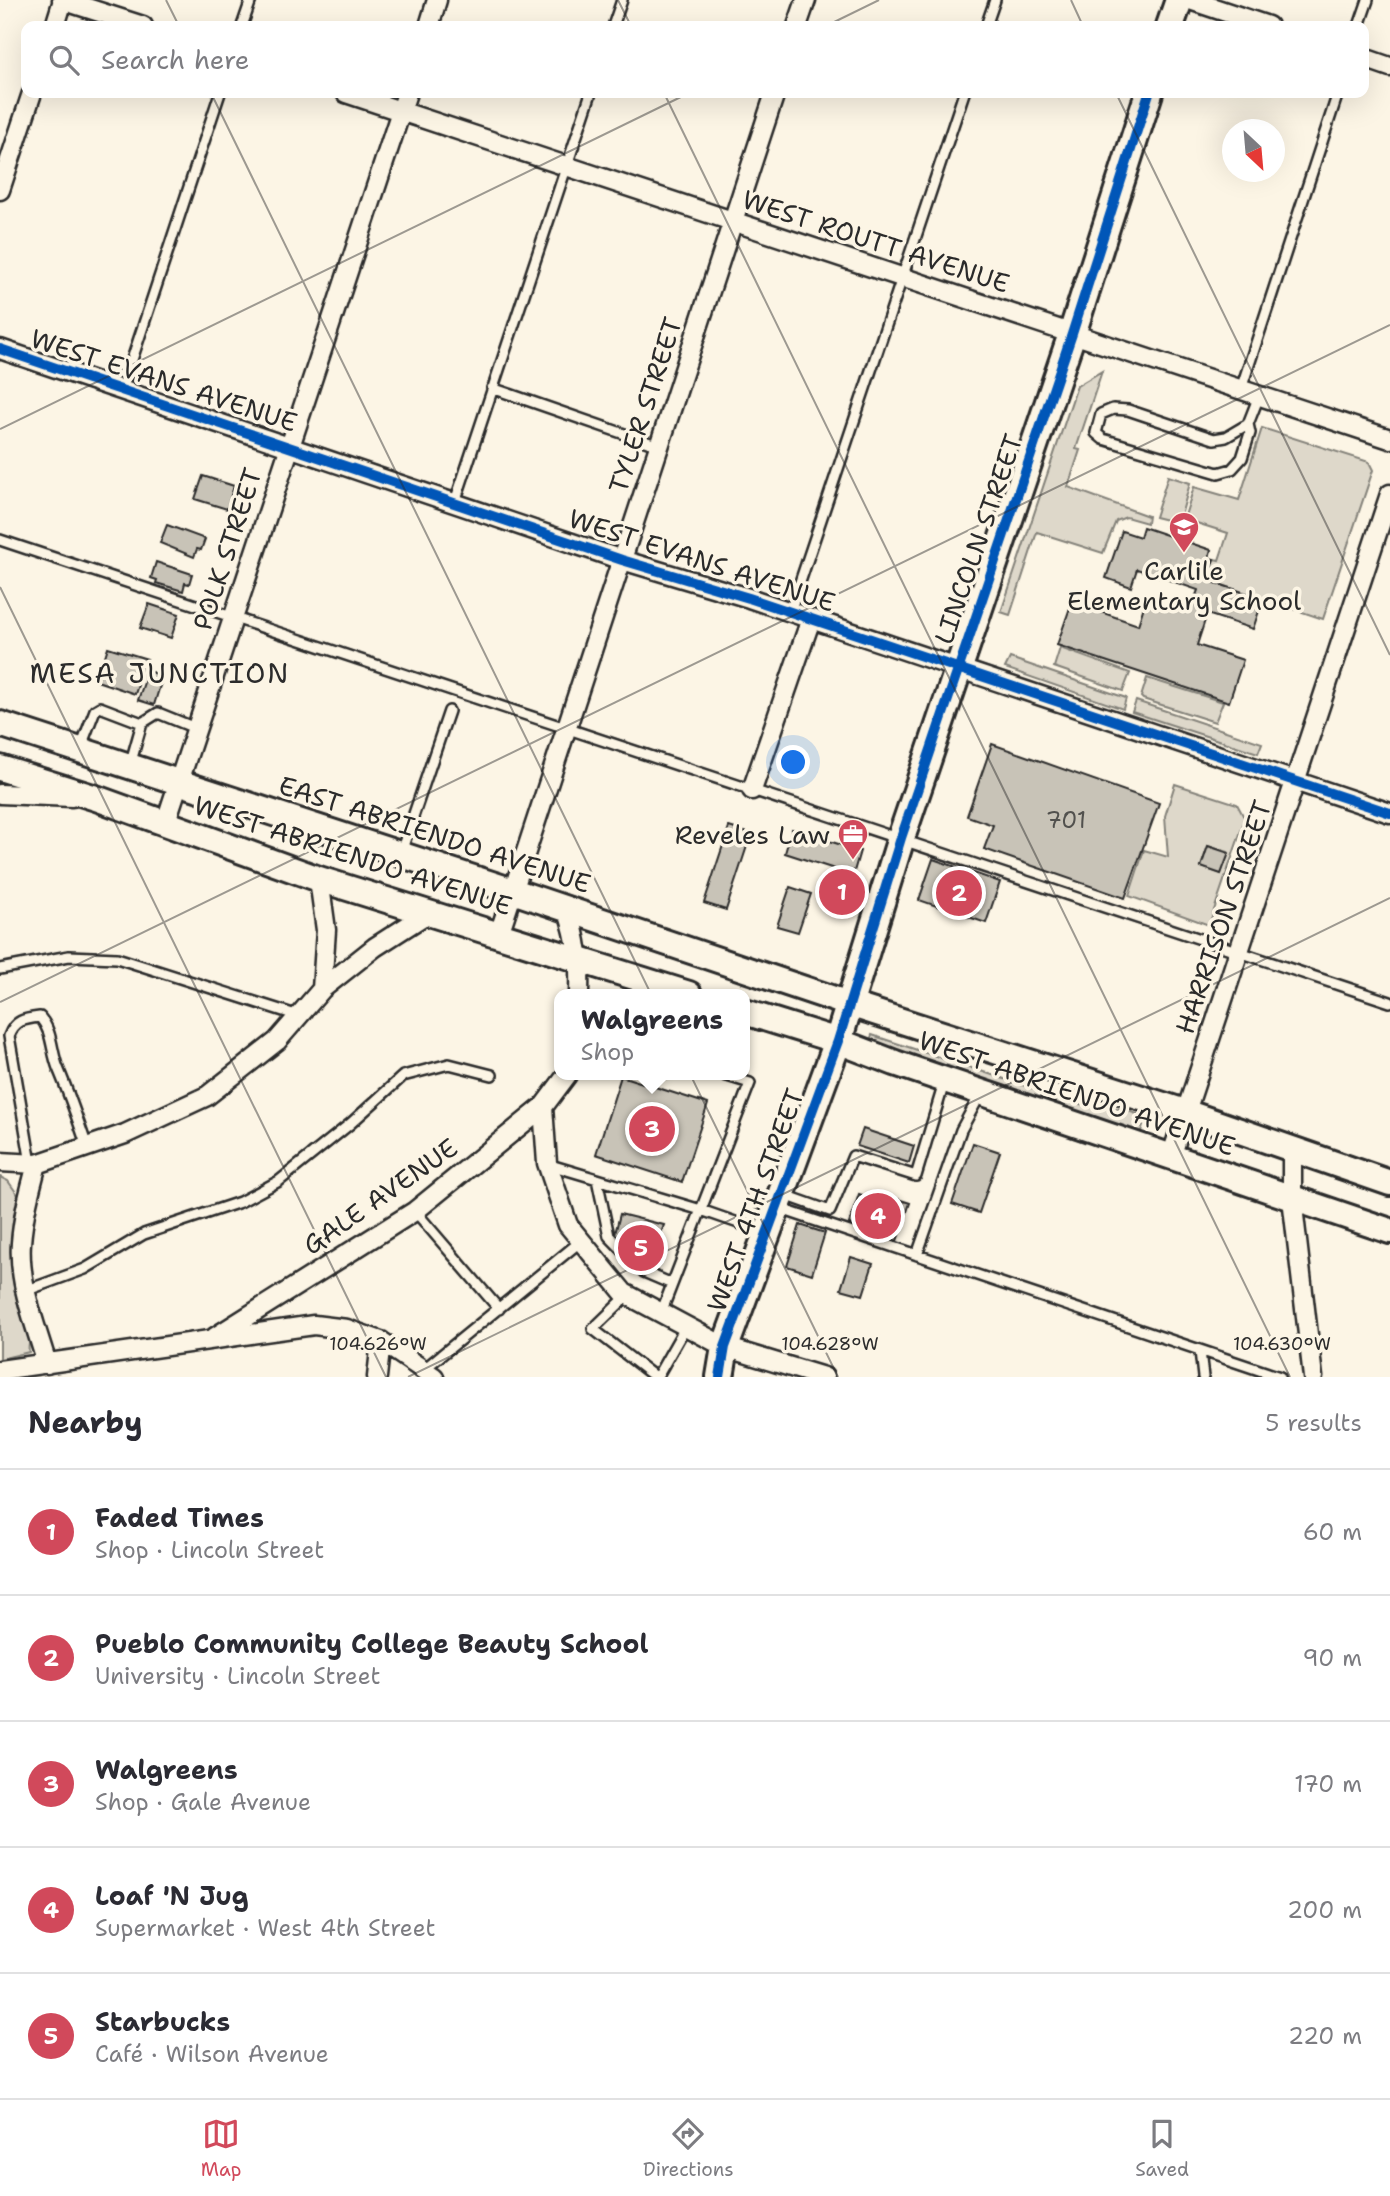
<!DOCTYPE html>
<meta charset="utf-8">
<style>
:root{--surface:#fff;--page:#f7f7f7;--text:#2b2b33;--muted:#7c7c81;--line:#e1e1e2;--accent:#d1495b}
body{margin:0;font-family:"Shantell Sans",sans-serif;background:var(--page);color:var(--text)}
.compass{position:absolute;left:1222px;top:119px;width:63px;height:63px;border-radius:50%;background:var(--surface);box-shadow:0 7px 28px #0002;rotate:154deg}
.you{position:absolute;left:794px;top:763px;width:24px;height:24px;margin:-18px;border:5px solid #fff;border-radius:50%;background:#1a73e8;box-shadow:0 0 0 10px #1a73e833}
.badge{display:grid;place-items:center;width:46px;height:46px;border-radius:50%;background:var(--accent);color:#fff;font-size:23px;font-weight:700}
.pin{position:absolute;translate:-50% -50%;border:4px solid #fff;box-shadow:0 2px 7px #0006}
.popup{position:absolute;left:554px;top:989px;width:196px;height:91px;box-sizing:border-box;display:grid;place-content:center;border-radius:14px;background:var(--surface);filter:drop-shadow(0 2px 5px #0005);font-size:23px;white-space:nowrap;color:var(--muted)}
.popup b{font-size:26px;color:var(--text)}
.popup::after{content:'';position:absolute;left:50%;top:100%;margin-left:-14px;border:14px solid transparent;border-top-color:var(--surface)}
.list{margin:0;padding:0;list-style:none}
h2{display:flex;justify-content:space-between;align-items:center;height:91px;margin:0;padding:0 28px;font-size:30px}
h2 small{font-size:23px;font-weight:400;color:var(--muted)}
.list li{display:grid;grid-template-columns:46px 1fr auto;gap:21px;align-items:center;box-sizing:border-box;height:126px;padding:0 28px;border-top:2px solid var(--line)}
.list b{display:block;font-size:26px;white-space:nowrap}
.list p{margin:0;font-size:23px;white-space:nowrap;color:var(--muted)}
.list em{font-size:23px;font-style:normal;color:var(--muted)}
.icon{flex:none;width:38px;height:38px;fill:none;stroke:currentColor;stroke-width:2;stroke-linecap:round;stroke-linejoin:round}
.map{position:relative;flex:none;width:1390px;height:1377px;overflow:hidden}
.search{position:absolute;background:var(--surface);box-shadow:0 7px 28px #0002;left:21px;right:21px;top:21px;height:77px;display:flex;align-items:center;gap:18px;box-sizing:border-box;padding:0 24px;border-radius:14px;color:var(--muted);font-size:26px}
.sheet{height:721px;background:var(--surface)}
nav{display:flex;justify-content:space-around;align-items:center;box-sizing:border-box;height:98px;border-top:2px solid var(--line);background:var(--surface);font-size:19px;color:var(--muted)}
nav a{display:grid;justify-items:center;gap:4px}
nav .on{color:var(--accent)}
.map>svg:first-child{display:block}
.green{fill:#ded8ca;stroke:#84827a;stroke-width:2;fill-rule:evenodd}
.building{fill:#c8c3b7;stroke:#2b2b2b;stroke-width:2}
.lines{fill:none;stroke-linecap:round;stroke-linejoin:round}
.lane-casing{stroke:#2b2b2b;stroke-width:14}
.street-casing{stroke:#2b2b2b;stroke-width:23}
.secondary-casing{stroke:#2b2b2b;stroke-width:30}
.primary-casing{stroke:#2b2b2b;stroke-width:32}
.lane{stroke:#fcf5e5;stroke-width:9}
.street{stroke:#fcf5e5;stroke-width:18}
.secondary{stroke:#fcf5e5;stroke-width:24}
.primary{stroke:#fcf5e5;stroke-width:26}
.cycleway-casing{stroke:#fcf5e5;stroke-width:15}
.cycleway{stroke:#0057b8;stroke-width:10}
.ticks{fill:none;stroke:#2b2b2b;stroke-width:2;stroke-opacity:0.45}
.labels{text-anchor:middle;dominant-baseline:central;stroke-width:7;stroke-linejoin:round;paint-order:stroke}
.number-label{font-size:23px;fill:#52514e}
.street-label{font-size:26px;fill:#2b2b2b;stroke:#fcf5e5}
.poi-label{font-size:26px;fill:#2b2b2b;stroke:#fcf5e5}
.neighbourhood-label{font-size:28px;letter-spacing:2px;fill:#2b2b2b;stroke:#fcf5e5}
.ticks-label{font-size:18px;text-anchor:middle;fill:#2b2b2b;stroke:#fcf5e5;stroke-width:7;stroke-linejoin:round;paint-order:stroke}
</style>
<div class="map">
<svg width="1390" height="1377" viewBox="0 0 1390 1377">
<rect width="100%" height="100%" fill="#fcf5e5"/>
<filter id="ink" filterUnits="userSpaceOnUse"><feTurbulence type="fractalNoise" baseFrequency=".0143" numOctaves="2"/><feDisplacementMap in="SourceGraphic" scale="14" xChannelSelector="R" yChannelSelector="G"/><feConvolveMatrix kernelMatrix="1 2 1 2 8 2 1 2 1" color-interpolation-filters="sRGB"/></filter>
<g filter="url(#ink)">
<!-- green -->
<path class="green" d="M1102 371 1076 449 1080 450 1068 487 1148 516 1147 523 1126 517 1116 521 1103 553 1037 532 1010 615 1001 612 1077 386Z
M1262 428 1369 462 1373 470 1323 619 1207 580 1214 559 1219 560 1228 533 1184 519 1194 487 1239 500Z
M1168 476 1190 483 1179 523 1155 517Z
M1060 648 1130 673 1123 691 1054 667Z
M1010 658 1126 698 1123 709 1005 668Z
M1147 678 1223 702 1215 722 1143 699 1141 697Z
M1136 701 1262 743 1258 753 1132 712Z
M1175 784 1237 804 1245 819 1209 925 1129 896 1144 850 1168 857 1165 816ZM1208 846 1228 852 1221 874 1201 867Z
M872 1035 1080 1104 1122 1109 1146 1117 1140 1134 869 1044Z
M0 1177 8 1181 18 1195C9 1235 7 1276 22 1316 24 1321 28 1326 29 1331 32 1339 27 1345 29 1352L0 1359Z"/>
<!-- building -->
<path class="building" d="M203 476 234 486 227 509 195 499Z
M167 525 205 539 201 550 197 549 194 557 160 543Z
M1143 527 1211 550 1209 558 1214 559 1207 580 1263 599 1253 629 1207 614 1197 645 1243 660 1229 702 1057 645 1072 602 1138 625 1146 600 1174 609 1177 601 1192 606 1198 590 1137 569 1131 587 1106 578 1122 531 1140 537Z
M156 562 192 574 189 584 185 583 183 591 156 583 157 580 151 578Z
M149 604 179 614 171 638 140 628Z
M108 647 147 659 135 694 97 681Z
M148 671 163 676 154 705 138 700Z
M992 744 1159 803 1125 898 984 849 993 825 967 816Z
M729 827 751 834 726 910 704 903Z
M792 829 860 851 853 875 785 853Z
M1208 846 1229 853 1221 874 1201 867Z
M933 859 1000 882 986 923 919 900Z
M827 880 848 887 845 898 823 891Z
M790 887 811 894 798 932 777 926Z
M621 1076 708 1104 682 1182 596 1154Z
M863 1129 914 1146 909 1163 857 1146Z
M973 1143 1000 1152 979 1213 952 1204Z
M859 1194 886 1203 888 1196 910 1203 897 1241 849 1224Z
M620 1214 664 1225 648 1269 615 1234Z
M800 1225 825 1233 812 1274 787 1266Z
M851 1257 873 1264 863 1295 841 1289Z"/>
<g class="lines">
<!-- lane casing -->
<g class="lane-casing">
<path id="lane" d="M242 26 251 0
M613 26 622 0
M986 26 995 0
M1359 26 1368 0
M492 388 659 446
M1241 389 1338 93
M122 390 220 93
M1248 424 1226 437 1214 439 1128 410 1113 409 1101 414 1096 433 1103 439 1218 473 1232 469 1242 458 1250 433 1248 424 1259 396
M455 502 591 93
M0 540 1390 1002
M790 612 964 93
M80 749 95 710 100 707 142 723 158 713 195 728
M130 765 142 723
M401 852 449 711
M0 969 69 956 117 958 299 1016
M31 1163 9 1036C15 1020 24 1019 40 1017 53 1032 51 1051 58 1068 69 1094 78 1120 87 1147
M547 1164 701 1210 764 1232
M597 1179 609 1236 644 1272 672 1284
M785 1195 830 1211 853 1156 916 1176 945 1080
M778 1208 1280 1377
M415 1211 499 1309
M917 1255 961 1130 981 1093
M25 1291 85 1269 144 1234 240 1202 279 1181 350 1124 403 1076 449 1064 492 1075
M628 1295 593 1329 655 1377
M661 1313 750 1083 724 1075
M1200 1351 1203 1377
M423 1370 581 1241
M657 1377 686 1326"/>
</g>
<!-- street casing -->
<g class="street-casing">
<path id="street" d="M62 0 143 26
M1190 0 1268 26
M55 26 63 0
M429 26 437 0
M797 26 806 0
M1364 58 1390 67
M346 93 1390 439
M0 190 32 93
M0 349 622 560 749 598 1390 813
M752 790 811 619
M0 794 72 797
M165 824 407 93
M319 879 326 930 322 989
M567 909C578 940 580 962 579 994
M499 934 775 93
M543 1107 547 1163 568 1225 624 1293 725 1347 824 1377
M1292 1149V1198L1313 1377
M1171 1157 1390 494
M0 1162 37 1164 125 1134 207 1096 277 1041 322 989 375 947 428 913
M37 1164C30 1190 23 1216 21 1243 18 1283 36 1326 47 1364
M215 1337 415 1211 543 1107 567 1075
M0 1370 314 1325 347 1329 381 1341 434 1377
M377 1377 381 1341"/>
</g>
<!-- secondary casing -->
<g class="secondary-casing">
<path id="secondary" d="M0 724 513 891 849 1004 1185 1112 1390 1183
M0 768 96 798 319 879 689 994
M745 1012 838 1041 895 1063 1390 1231"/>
</g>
<!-- primary casing -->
<g class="primary-casing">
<path id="primary" d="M1170 26 1179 0
M720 1377 725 1347 838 1041 901 838 1072 334 1149 93"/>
</g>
<!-- lane -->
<use href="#lane" class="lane"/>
<!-- street -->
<use href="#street" class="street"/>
<!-- secondary -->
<use href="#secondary" class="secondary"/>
<!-- primary -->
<use href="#primary" class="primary"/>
<!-- cycleway casing -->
<g class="cycleway-casing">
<path id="cycleway" d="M0 349 622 560 749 598 1390 813
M720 1377 725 1347 838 1041 901 838 1072 334 1149 93"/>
</g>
<!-- cycleway -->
<use href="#cycleway" class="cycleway"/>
</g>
</g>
<!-- ticks -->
<path class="ticks" d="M166 0 179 26M618 0 631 26M1071 0 1083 26M826 26 879 0M211 93 838 1377M664 93 1290 1377M1116 93 1390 655M0 429 689 93M0 587 386 1377M0 1002 1390 325M408 1377 1390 898"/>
<!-- icons -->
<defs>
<g id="school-pin" transform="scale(1.575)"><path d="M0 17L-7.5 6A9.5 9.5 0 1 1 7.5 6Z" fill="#d1495b" stroke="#fcf5e5"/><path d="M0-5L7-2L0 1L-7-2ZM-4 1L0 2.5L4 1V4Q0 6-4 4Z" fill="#fff"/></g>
<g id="office-pin" transform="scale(1.575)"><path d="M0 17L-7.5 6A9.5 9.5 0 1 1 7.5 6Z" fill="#d1495b" stroke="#fcf5e5"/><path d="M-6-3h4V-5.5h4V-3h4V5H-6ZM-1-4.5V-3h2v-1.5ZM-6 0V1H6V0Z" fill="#fff"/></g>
</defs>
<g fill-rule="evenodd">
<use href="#school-pin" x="1184" y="527"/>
<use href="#office-pin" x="853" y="834"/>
</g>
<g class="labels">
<!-- number labels -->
<g class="number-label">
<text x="1066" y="820">701</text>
</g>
<!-- street labels -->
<g class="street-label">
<text transform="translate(876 241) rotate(18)">WEST ROUTT AVENUE</text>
<text transform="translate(164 380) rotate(18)">WEST EVANS AVENUE</text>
<text transform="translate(645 405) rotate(-72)">TYLER STREET</text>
<text transform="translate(978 539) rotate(-71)">LINCOLN STREET</text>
<text transform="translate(227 549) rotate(-72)">POLK STREET</text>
<text transform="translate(702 560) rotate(18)">WEST EVANS AVENUE</text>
<text transform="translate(435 834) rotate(18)">EAST ABRIENDO AVENUE</text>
<text transform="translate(353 855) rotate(18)">WEST ABRIENDO AVENUE</text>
<text transform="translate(1223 917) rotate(-71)">HARRISON STREET</text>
<text transform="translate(1077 1093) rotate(19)">WEST ABRIENDO AVENUE</text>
<text transform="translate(380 1196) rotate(-35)">GALE AVENUE</text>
<text transform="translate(755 1200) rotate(-70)">WEST 4TH STREET</text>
</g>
<!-- poi labels -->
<g class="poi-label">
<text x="1184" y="570">Carlile<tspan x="1184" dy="30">Elementary School</tspan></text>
<text x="830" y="834" text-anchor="end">Reveles Law</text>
</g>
<!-- neighbourhood labels -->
<g class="neighbourhood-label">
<text x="160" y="673">MESA JUNCTION</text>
</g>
</g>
<g class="ticks-label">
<text x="378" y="1350">104.626°W</text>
<text x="830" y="1350">104.628°W</text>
<text x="1282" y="1350">104.630°W</text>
</g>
</svg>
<svg class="compass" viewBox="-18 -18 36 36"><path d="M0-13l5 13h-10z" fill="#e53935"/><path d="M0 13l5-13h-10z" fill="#7c7c81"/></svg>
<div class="you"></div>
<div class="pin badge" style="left:842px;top:892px">1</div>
<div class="pin badge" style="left:959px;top:893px">2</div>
<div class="pin badge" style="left:652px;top:1129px">3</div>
<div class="popup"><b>Walgreens</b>Shop</div>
<div class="pin badge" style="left:878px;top:1216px">4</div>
<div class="pin badge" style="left:641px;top:1248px">5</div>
<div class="search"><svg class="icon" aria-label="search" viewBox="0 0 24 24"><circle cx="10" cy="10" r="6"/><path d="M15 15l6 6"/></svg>Search here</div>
</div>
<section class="sheet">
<h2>Nearby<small>5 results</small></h2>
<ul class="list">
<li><span class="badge">1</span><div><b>Faded Times</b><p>Shop · Lincoln Street</p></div><em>60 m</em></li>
<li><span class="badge">2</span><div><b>Pueblo Community College Beauty School</b><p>University · Lincoln Street</p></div><em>90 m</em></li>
<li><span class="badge">3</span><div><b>Walgreens</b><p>Shop · Gale Avenue</p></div><em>170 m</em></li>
<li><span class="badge">4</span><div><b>Loaf 'N Jug</b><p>Supermarket · West 4th Street</p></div><em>200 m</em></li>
<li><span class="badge">5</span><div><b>Starbucks</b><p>Café · Wilson Avenue</p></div><em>220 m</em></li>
</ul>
</section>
<nav>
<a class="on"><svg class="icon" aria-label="map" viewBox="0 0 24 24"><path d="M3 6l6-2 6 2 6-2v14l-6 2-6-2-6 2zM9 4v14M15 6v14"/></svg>Map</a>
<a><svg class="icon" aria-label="directions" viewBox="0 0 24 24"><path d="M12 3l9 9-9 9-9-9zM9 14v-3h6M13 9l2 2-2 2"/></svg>Directions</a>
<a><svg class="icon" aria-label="saved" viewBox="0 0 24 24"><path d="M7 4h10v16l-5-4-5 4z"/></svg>Saved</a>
</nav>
